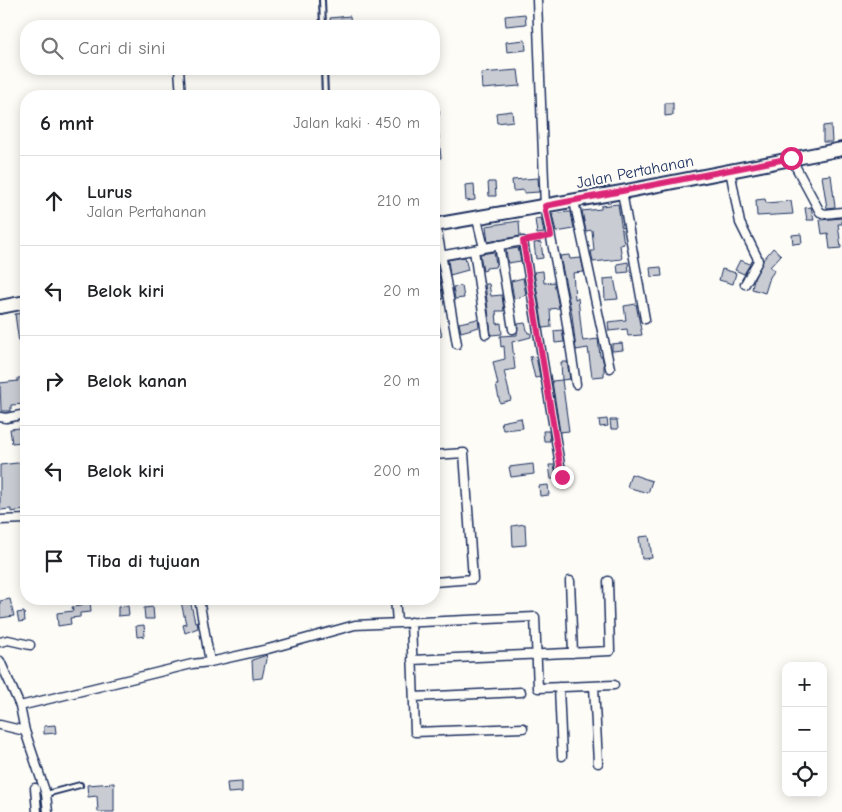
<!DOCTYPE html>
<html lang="id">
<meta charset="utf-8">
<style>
:root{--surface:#fff;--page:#f2f2f2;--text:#202124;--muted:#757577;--line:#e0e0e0}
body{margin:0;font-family:"Comic Neue",sans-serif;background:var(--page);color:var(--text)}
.controls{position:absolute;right:15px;bottom:15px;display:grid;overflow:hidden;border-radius:10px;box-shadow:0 2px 12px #0003}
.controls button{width:45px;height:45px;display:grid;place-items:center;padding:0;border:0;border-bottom:1px solid var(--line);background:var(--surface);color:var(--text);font:25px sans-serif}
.stop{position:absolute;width:15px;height:15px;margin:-11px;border:4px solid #db2777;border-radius:50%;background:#fff}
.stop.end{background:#db2777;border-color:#fff;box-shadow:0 1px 5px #0008}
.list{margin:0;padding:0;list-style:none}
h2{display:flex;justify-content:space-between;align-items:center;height:65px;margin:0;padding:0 20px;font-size:21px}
h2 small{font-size:16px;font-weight:400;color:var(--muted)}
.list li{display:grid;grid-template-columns:32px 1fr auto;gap:15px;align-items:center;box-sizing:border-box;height:90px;padding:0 20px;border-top:1px solid var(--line)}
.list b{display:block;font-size:19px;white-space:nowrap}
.list p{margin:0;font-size:16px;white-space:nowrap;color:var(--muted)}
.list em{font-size:16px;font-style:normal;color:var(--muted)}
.icon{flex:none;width:28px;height:28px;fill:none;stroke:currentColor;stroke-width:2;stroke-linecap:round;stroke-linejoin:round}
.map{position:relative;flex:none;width:842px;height:812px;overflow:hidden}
.search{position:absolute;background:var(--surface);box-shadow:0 2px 12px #0003;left:20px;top:20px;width:420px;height:55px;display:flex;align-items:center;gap:12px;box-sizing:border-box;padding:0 18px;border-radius:20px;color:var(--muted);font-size:19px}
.panel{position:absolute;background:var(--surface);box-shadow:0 2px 12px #0003;left:20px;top:90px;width:420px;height:515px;border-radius:20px}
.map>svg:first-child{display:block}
.building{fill:#c9ccd3;stroke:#1b2f5e}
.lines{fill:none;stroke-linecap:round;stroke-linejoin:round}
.lane-casing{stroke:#1b2f5e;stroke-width:8}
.street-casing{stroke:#1b2f5e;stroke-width:11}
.primary-casing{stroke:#1b2f5e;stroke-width:16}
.path{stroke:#1b2f5e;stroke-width:1;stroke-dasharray:4 4;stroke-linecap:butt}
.lane{stroke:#fdfcf7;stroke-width:4}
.street{stroke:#fdfcf7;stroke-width:8}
.primary{stroke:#fdfcf7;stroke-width:12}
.route{stroke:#db2777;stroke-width:6}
.labels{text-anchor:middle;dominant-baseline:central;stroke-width:4;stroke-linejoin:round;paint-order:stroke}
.street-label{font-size:16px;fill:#1b2f5e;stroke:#fdfcf7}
</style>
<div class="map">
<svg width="842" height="812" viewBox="0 0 842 812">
<rect width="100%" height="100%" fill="#fdfcf7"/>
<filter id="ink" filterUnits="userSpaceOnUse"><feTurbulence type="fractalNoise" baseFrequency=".02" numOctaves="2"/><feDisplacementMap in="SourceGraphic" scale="10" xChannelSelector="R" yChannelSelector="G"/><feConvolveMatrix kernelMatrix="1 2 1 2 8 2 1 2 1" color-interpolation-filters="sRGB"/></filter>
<g filter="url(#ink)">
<!-- building -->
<path class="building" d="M525 14 526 24 506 26 505 16Z
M350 16 351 26H331L330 18Z
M525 40 526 50 507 52 506 42Z
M518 70 520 86 482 89 481 73Z
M665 103H673V115L665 116Z
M512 111 513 121 497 123 496 113Z
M831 125 832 142H823V126Z
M434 128H438L441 158H434Z
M831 175 835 207 827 208 822 176Z
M538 178 539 192 524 193V190L513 191 512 180Z
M488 182H495L496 196H489Z
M474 184 475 200 466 201 465 185Z
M765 199 766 203 791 201 793 214 757 216 756 200Z
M618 204 624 244 620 245 622 259 593 262 591 251H594L592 230 586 231 582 211 601 209V206Z
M811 207 814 220H807L805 208Z
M568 212H571L574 229 556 232 552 214Z
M541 218 544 233 537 234 535 219Z
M842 218V224H838L841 248 830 249 828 233 822 234 820 220Z
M519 221 520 236 488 242 486 226Z
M801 234 802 243 793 244 792 235Z
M541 242 543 258 536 259 534 243Z
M518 248 521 261 508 263 506 250Z
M773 248 781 255 770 267 775 270 770 277 765 293 752 289 754 279 763 260Z
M494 252 496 264 495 267 486 268V270L483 271 480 254Z
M569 255 570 259 581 258 584 272 573 273 575 299 578 298 582 336 583 341 598 339 600 356H602L604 365V376L592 377 588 348 576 350 572 315 560 256Z
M465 257 468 270 450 275 448 260Z
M740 260 750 264 744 274 735 270Z
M628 262 629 272 618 273 617 264Z
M437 263 443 299 434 301V264Z
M661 267 662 276 651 277 650 268Z
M722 269 736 273 733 284 719 280Z
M543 271 544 283 554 282 559 308 550 309 551 327 543 328 534 272Z
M523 278 526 295 514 299 511 281Z
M614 278 618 299 605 300 604 279Z
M485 284H489L491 296 502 295 504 311H496L497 324 501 323 502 334 491 335Z
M462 286 464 298 455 299 453 287Z
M636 304 642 335 628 336 627 329 609 331 608 322 626 320 624 306Z
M434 312H436L442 336 434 338Z
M26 313V342L19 343 15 314Z
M478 319 479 327 461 332 459 323Z
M525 323 528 333H531V337L512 342 515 369 504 371 511 400 500 403 496 385H498L493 362 505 359 504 346 501 347 500 336 517 335 518 324Z
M562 330 564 342 555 343 554 331Z
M622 343 623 350 612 351V344Z
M536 356 540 377 535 378 530 357Z
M561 362H567L570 379 562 380Z
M26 377V404L11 405V411H1L0 383 18 381V378Z
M562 380 569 431 560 432 552 381Z
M521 418 523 428 503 430 501 422Z
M607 419 608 426 600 427 599 420Z
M610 420H617L618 429H611Z
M21 428 22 442 12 443 10 429Z
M543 431H549L550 441H544Z
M26 462V472H23L24 488H22L25 510 11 512V509L0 510V465Z
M533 464 534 474 511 477 509 467Z
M549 465H554L557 479H551Z
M631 474 652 481 648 493 627 487Z
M548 485 549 495 540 496 539 486Z
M525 524 526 545 513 546 512 526Z
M649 536 652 558 642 559 639 537Z
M10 599 14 616 0 618V601Z
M82 599H90L91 612 80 613V617L70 618 71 624 58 626 57 613 73 611 72 607 82 606Z
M190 600 195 622 197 621 198 628 185 633 183 625 186 624 181 602Z
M128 606 129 615 118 616V607Z
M153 607 154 619H145L144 608Z
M24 612 25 621 19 622 17 613Z
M144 625 145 636 137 637 136 626Z
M267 655 262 678 253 679 252 660Z
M55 725 56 733 44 734V726Z
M242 782V792L228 793 227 783Z
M114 783V812H98L97 796 88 797 87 785Z"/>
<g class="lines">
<!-- lane casing -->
<g class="lane-casing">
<path id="lane" d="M322 0 323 26
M324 69 325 96
M434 113H436
M46 794 80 785"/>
</g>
<!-- street casing -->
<g class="street-casing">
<path id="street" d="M537 0 545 207 564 305 576 384
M179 69 181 96
M791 158 820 212 825 214 842 212
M730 170 740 223 757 257 758 261 745 284
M622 192 645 319
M574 201 610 368
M477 219 484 248
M436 225 457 344
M499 245 513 329
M474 250 486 334
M434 257 523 241 562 477
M0 417 6 418 26 414
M434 455 464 453 473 579 434 582
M0 520 26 519
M570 581 573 653
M395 599 397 622
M411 622 415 732 523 728
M0 642 8 640 30 645
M412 660 610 651 608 581
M0 661 20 706 25 731 46 794 48 812
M210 662 268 649 355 625 535 617 538 688 614 685
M594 686 598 763
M559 687 562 756
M414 697 521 692
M20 706 192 664 210 662 199 599
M0 725 25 731
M35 788 37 812"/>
</g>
<!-- primary casing -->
<g class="primary-casing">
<path id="primary" d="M434 225 622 192 842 149
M0 307 26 302"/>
</g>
<!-- path -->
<path class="path" d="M532 239 543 237"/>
<!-- lane -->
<use href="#lane" class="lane"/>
<!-- street -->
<use href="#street" class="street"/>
<!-- primary -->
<use href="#primary" class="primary"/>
</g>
</g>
<g class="lines" filter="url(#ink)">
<!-- route -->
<path class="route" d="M562 477 523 241 551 236 545 206 791 158"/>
</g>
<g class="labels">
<!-- street labels -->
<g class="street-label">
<text transform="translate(635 172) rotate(-11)">Jalan Pertahanan</text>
</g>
</g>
</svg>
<div class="controls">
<button>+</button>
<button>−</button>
<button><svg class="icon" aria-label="locate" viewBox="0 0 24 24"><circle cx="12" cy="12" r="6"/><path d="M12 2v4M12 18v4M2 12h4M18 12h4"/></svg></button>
</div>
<div class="stop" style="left:791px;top:158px"></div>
<div class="stop end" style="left:562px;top:477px"></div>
<div class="search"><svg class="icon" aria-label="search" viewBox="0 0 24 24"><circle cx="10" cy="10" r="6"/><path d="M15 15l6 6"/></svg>Cari di sini</div>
<section class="panel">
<h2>6 mnt<small>Jalan kaki · 450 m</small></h2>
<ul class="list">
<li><svg class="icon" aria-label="ahead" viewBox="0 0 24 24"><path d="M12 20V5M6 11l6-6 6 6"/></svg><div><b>Lurus</b><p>Jalan Pertahanan</p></div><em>210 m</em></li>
<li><svg class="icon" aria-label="left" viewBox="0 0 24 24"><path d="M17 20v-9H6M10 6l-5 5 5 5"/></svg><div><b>Belok kiri</b></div><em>20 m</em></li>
<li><svg class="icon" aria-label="right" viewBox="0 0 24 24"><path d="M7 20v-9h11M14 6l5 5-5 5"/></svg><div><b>Belok kanan</b></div><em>20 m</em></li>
<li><svg class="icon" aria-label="left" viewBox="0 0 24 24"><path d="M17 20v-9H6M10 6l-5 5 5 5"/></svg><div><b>Belok kiri</b></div><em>200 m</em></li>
<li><svg class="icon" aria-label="arrive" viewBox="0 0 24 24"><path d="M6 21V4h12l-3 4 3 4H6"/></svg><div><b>Tiba di tujuan</b></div></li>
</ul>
</section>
</div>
